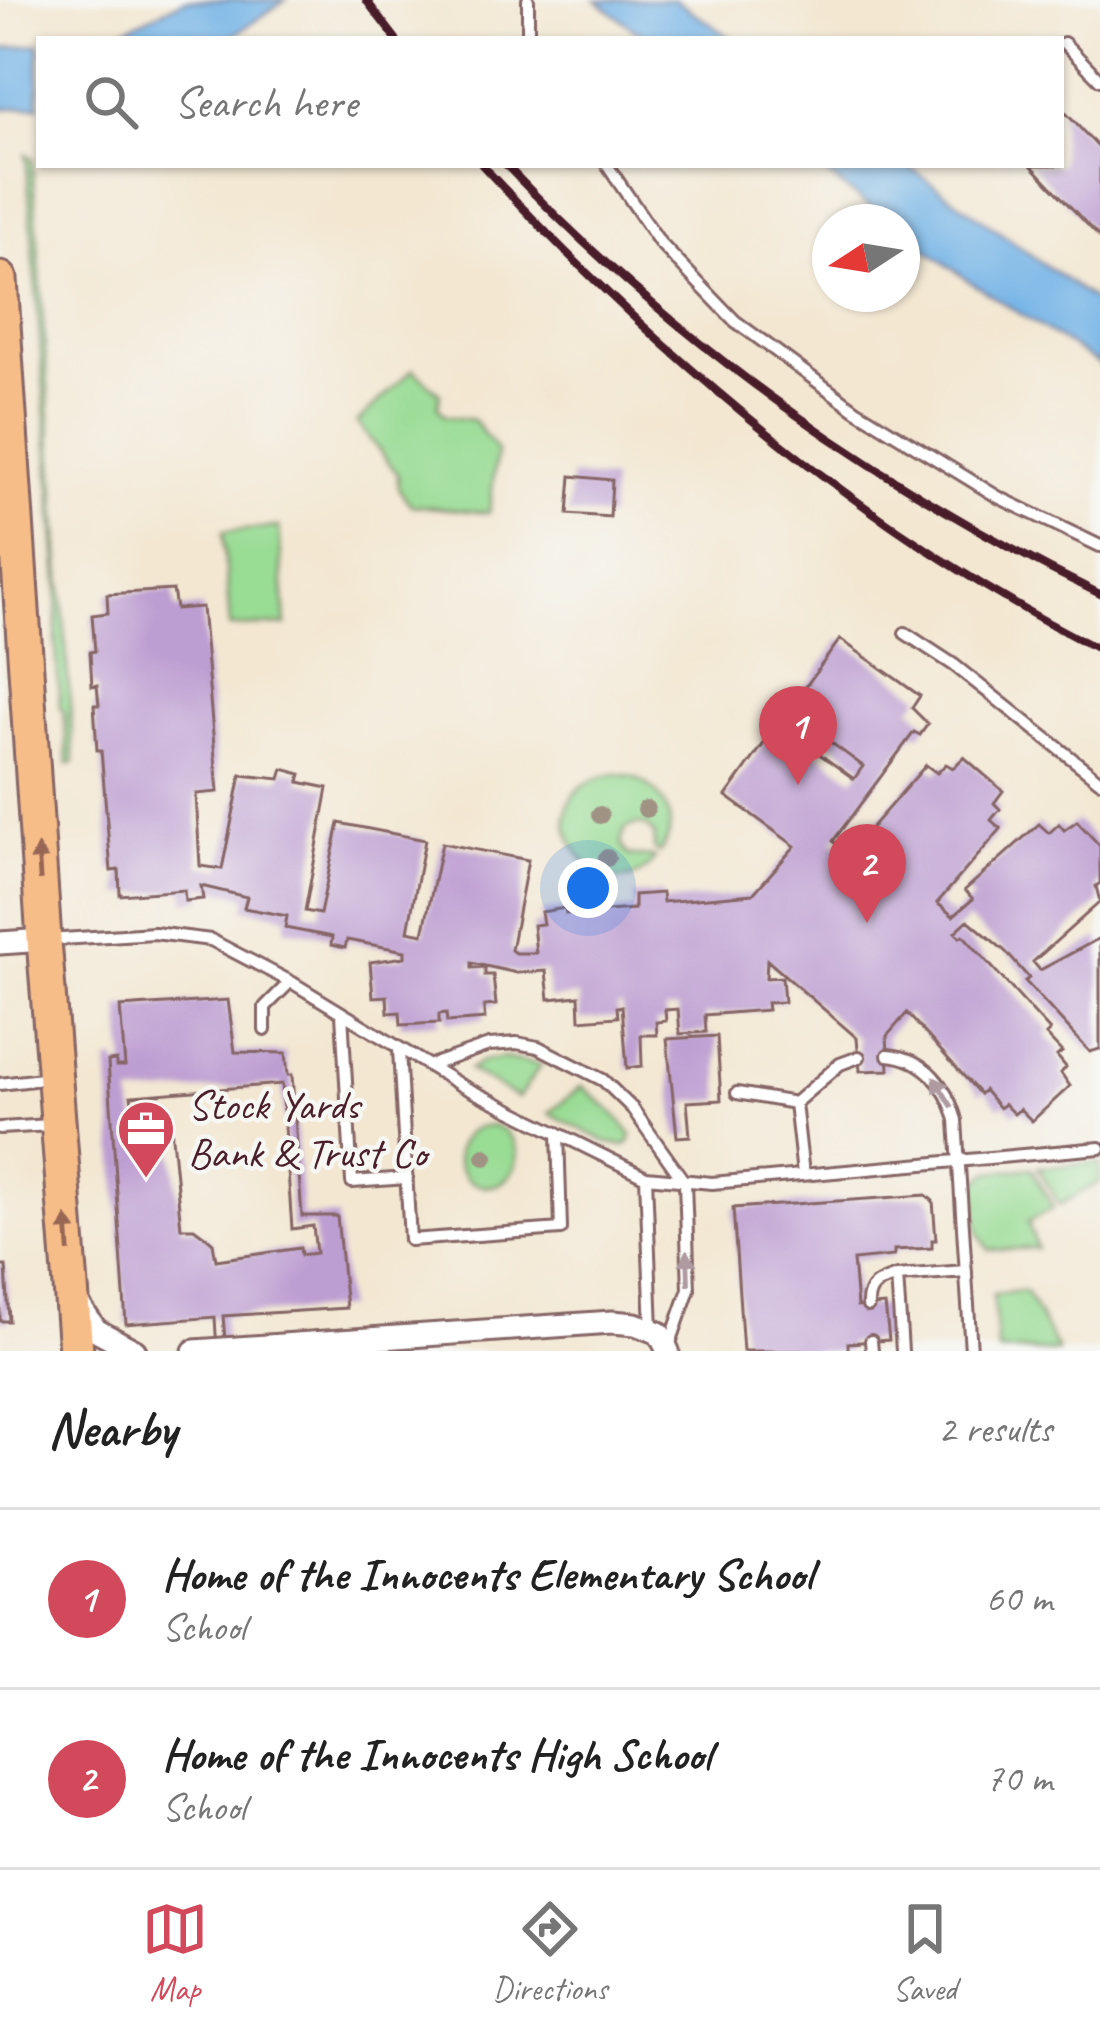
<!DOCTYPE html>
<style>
:root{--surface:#fff;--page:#f2f2f2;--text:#222;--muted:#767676;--line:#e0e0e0;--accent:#d1495b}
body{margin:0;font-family:Caveat,sans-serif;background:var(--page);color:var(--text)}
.compass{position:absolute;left:812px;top:204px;width:108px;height:108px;border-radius:50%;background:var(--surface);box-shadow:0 3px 9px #0004;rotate:258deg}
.you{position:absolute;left:588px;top:888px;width:42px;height:42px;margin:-30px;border:9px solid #fff;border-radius:50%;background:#1a73e8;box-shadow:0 0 0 18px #1a73e833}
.badge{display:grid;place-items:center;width:78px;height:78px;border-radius:50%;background:var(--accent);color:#fff;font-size:39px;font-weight:700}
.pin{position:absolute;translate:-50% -99px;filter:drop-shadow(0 3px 6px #0008)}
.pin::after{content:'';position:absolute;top:63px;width:42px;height:36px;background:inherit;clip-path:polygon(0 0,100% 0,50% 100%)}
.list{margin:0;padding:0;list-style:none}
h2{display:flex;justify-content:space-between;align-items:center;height:156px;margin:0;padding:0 48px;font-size:51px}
h2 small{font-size:39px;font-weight:400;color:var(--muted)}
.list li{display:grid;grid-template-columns:78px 1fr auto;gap:36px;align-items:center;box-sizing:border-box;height:180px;padding:0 48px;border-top:3px solid var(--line)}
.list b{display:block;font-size:45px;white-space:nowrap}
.list p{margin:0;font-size:39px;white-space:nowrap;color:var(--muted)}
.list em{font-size:39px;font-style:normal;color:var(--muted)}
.icon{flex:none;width:66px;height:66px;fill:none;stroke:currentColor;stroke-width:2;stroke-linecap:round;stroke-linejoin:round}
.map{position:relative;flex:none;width:1100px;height:1351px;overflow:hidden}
.search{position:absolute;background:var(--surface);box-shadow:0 3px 9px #0004;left:36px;right:36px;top:36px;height:132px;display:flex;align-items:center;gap:30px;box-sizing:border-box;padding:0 42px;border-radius:0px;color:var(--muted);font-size:45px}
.sheet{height:516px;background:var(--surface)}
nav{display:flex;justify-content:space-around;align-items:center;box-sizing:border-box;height:168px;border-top:3px solid var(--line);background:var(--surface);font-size:33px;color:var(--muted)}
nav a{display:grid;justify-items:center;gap:6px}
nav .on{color:var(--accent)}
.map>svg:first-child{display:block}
.green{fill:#99dc94;stroke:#727e60;stroke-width:3}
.water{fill:#72b2e6;stroke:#5e6888;stroke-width:3}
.building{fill:#bd9ed2;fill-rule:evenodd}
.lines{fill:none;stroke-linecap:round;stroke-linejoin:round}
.service-casing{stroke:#856565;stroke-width:16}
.minor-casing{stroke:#856565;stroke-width:27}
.primary-casing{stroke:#856565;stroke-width:39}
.service{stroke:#fff;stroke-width:10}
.minor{stroke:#fff;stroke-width:21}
.primary{stroke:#f7bd88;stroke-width:33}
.rail{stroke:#4a1f2b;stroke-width:8}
.tree{fill:#a19384}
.oneway{fill:#986655}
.oneway2{fill:#ae9aa0}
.labels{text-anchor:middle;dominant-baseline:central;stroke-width:9;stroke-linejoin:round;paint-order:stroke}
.poi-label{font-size:42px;fill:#4a1f2b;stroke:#f6f6f2;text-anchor:start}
</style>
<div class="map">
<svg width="1100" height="1351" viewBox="0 0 1100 1351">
<rect width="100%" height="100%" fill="#f6f6f2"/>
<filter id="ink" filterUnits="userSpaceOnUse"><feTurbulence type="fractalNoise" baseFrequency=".00833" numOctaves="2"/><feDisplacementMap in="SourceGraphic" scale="24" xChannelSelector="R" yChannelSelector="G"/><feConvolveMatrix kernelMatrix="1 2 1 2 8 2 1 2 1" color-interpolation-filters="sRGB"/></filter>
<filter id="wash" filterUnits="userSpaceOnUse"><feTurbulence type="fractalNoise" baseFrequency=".004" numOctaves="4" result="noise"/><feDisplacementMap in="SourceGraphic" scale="48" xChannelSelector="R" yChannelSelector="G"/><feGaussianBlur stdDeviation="2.7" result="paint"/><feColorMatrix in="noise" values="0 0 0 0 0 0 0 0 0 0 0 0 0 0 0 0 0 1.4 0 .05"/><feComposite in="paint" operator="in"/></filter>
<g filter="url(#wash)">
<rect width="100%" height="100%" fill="#f3e7d2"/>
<!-- green -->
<path class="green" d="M26 154 32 158 74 763 68 764 64 711 60 708 56 643 58 584Z
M413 369 440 394 438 407 445 416 473 420 497 451 489 513 411 505 398 488V474L357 423Z
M279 527 286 625 230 627 223 532Z
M616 774C655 775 687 820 659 853L654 849 655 835C647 822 637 822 625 829L621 842C627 865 641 852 655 858 605 932 507 789 616 774Z
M504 1058 541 1065 518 1098 469 1070 482 1061Z
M582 1086 614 1113 632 1135 630 1142 624 1146 609 1143 549 1113Z
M457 1156a30 30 0 1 1 60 0a30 30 0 1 1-60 0Z
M1100 1163V1182L1059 1205 1038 1167Z
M1032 1168 1053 1208 1028 1222 1037 1248 989 1250 978 1232 976 1183 989 1172Z
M1020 1291 1026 1292 1058 1351H998L993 1295Z"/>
<!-- water -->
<path class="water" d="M184 0H286L228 39H86L111 36Z
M596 0H675L733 39H647Z
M39 44V106L0 109V49Z
M814 165H907L1100 305V365L966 279 902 231V222H890Z"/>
<g id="blocks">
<!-- building -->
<path class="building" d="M1061 108 1100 149V238L1031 165H1061Z
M571 476 612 480 610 517 568 514Z
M173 590 176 609 202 607 218 792 196 794 200 866 222 869 241 775 280 779 283 769 301 774 299 782 328 788 305 911 320 914 339 823 425 840 408 931 423 934 442 843 528 860 511 950 515 953H536L533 925 543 924 541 912 565 908 566 914 634 909V895L662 893 663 902 753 894 795 846 726 796 778 724 854 779 863 766 788 711 840 639 920 696 912 708 928 724 920 735 914 732 833 841 848 854 926 765 937 773 946 764 953 768 964 757 1003 791 994 803 1000 809 991 820 1001 829 937 903 953 916 973 899 965 890 1039 824 1049 833 1059 824 1064 830 1077 821 1100 846V883L1096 886 1100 902 1033 962 1040 970 1100 938V1049L1090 1052 1025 981 1029 978 1005 951 968 920 955 932 960 937 963 935 1050 1031 1046 1035 1062 1052 1057 1056 1066 1067 1061 1073 1070 1086 1032 1121 1020 1109 1014 1114 1004 1104 999 1108 984 1090 980 1094 907 1013 887 1036 889 1070 860 1071 857 1038 767 960 766 978 782 977 784 1002 767 1003 768 1010 705 1015 706 1032 680 1034 678 1009 665 1010 666 1021 656 1022 657 1035H641L642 1066 627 1068 622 1006 617 1007 618 1017 580 1020 579 996 549 999 546 971 517 973 472 963V968L485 967V975H493L496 1005 484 1006 485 1019 447 1022 446 1013 439 1014V1023L401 1025 400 1012 388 1013 387 996 373 997 370 962 405 957V951L347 940 345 948 331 945 332 937 285 928 287 916 244 908 247 897 201 886 203 899 185 901 184 890 120 895 119 870 111 871 101 750H97L94 705H99L97 685 92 686 90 652 95 651 92 615 108 613 107 594Z
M228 1000 235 1052 286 1053 288 1075H292L302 1216H337L346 1308 223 1316 226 1351H217L215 1317 126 1324 108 1061 116 1060V1066H125L120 1007ZM282 1084 292 1229 313 1226 316 1253 301 1255 300 1248 216 1260 213 1243 206 1237 194 1228H181L171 1127 137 1128 131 1096Z
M717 1036 721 1100 687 1102 690 1136 677 1137 667 1039Z
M926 1195 933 1201 936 1240H932V1248L894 1250V1256L853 1260 857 1307 885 1305 889 1340 848 1343V1351H743L733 1208Z
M0 1266H6L9 1321H0Z"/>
</g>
</g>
<g filter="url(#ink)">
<use href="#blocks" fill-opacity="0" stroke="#856565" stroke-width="3"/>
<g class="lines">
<!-- service casing -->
<g class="service-casing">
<path id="service" d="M528 39V0
M1064 43 1100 80
M607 165 660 243 735 321 856 410 998 497 1100 546
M905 633 954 665 1100 781
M47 940 154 933 211 940 293 983 462 1086 646 1177 712 1183 1100 1148
M342 1014 352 1182 407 1178
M265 1030V1007L290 982
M399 1050 410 1240 561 1229 558 1133
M888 1055C925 1058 947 1086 956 1120L971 1351
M428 1066 489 1045 517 1043 538 1047 603 1080 632 1108 685 1183 689 1289 669 1346
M0 1084 50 1078
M737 1093 795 1103 803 1174
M795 1103 840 1064 859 1057
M0 1128 51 1125
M646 1177 652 1329
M868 1306C867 1285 879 1282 897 1276
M871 1341 872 1351
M902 1351 897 1276 966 1271"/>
</g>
<!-- minor casing -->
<g class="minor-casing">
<path id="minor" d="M0 943 44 940
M74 1298 96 1330 135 1351
M194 1351 612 1322 635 1324 659 1333 668 1351"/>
</g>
<!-- primary casing -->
<g class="primary-casing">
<path id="primary" d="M0 279 44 940 76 1351"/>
</g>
<!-- service -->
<use href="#service" class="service"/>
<!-- minor -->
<use href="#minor" class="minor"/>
<!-- primary -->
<use href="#primary" class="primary"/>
<!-- rail -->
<path class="rail" d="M366 0 396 39
M482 165C658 355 868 533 1100 650
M506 165C675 343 880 487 1100 594"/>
</g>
<!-- trees -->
<g class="tree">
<circle cx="646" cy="809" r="9"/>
<circle cx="600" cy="815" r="9"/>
<circle cx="607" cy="858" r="9"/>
<circle cx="485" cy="1157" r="9"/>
</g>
<!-- one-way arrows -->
<defs><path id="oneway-solid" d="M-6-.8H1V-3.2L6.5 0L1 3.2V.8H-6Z" transform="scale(3)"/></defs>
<g class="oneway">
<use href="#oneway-solid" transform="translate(39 863) rotate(-94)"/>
<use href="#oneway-solid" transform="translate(68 1234) rotate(-94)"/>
</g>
<g class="oneway2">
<use href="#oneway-solid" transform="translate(943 1092) rotate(-122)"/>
<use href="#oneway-solid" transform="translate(688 1268) rotate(-92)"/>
</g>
</g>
<!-- icons -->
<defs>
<g id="office-pin" transform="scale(3)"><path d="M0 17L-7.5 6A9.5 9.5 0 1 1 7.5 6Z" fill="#d1495b" stroke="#f6f6f2"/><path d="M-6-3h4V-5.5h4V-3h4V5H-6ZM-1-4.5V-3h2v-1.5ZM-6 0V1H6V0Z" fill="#fff"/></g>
</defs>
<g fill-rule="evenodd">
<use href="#office-pin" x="146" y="1129"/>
</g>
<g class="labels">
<!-- poi labels -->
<g class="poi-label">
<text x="188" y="1105">Stock Yards<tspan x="188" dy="48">Bank &amp; Trust Co</tspan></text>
</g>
</g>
</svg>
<svg class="compass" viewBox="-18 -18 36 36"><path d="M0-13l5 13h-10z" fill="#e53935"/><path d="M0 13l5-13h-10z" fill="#767676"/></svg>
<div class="you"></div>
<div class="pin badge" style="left:798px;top:785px">1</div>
<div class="pin badge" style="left:867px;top:923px">2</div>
<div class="search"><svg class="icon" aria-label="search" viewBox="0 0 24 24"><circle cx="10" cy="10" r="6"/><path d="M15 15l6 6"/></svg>Search here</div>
</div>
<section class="sheet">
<h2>Nearby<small>2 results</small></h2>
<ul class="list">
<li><span class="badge">1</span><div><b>Home of the Innocents Elementary School</b><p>School</p></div><em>60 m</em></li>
<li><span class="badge">2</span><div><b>Home of the Innocents High School</b><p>School</p></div><em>70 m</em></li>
</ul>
</section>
<nav>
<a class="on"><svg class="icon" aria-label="map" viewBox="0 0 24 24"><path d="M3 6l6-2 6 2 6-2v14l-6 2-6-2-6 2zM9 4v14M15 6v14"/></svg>Map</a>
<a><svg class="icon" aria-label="directions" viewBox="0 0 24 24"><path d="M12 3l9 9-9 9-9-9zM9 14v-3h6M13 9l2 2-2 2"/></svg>Directions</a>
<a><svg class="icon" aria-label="saved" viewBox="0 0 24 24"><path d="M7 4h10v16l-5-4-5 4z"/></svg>Saved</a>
</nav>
